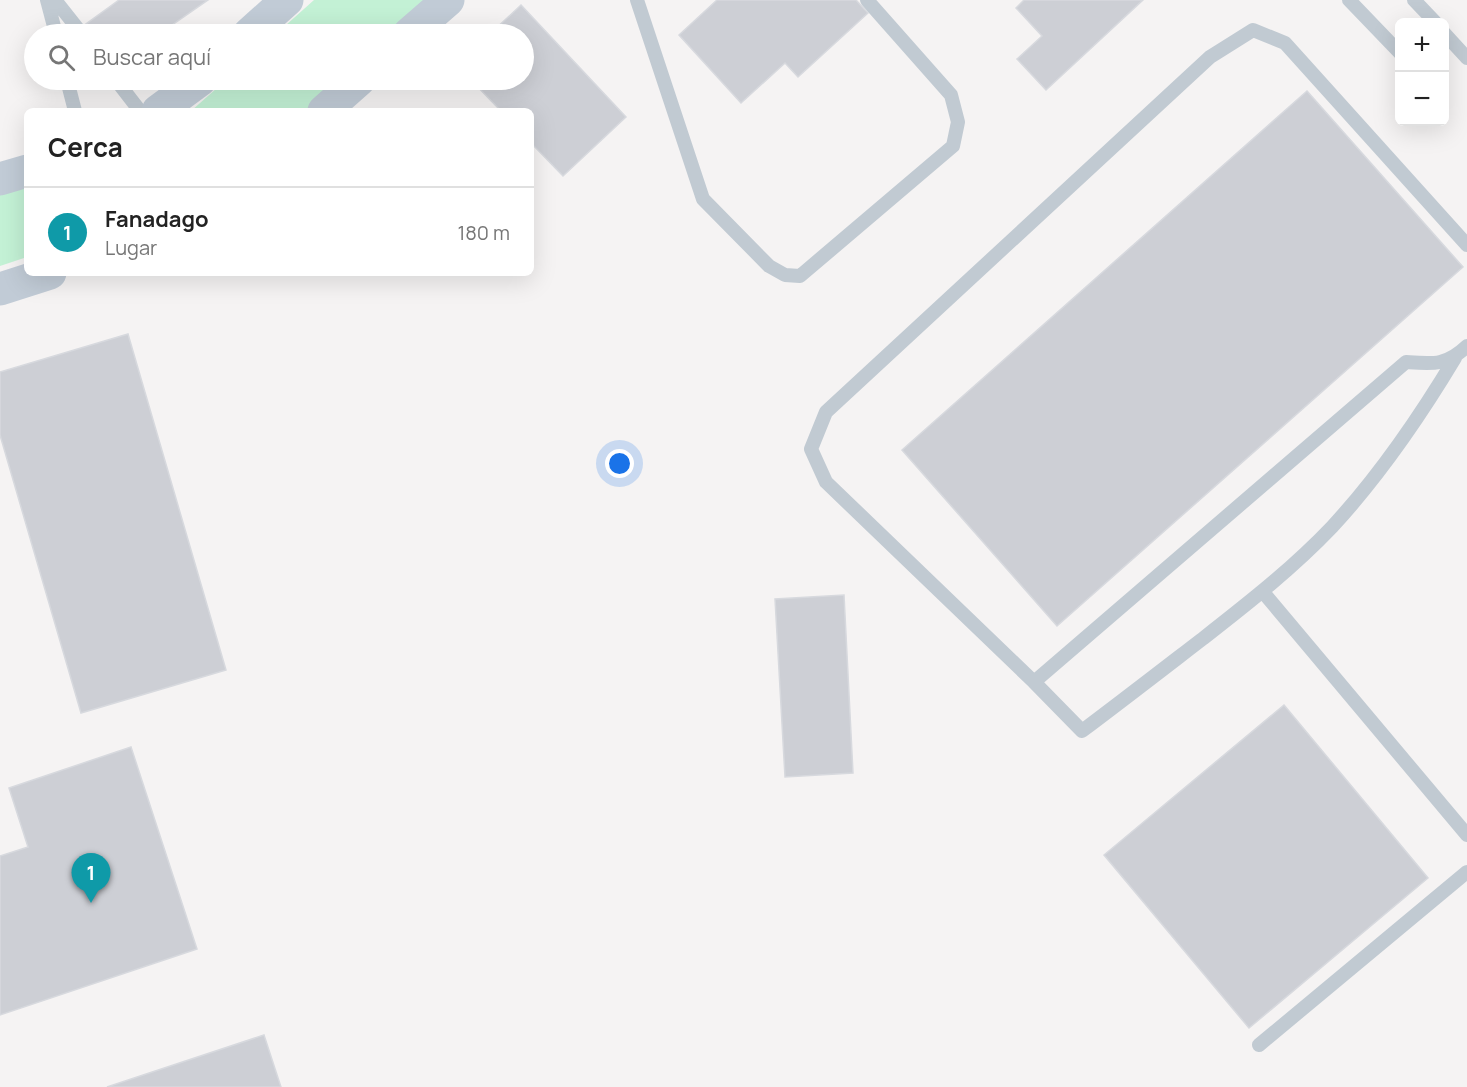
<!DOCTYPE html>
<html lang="es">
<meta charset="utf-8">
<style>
:root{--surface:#fff;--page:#f6f6f6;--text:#222;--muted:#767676;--line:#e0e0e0;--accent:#1a73e8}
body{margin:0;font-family:Manrope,sans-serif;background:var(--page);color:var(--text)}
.controls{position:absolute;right:18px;top:18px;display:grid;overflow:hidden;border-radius:9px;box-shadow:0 6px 24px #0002}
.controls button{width:54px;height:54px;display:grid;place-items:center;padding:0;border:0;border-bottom:2px solid var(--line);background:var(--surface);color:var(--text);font:30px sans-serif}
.you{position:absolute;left:620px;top:464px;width:21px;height:21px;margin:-15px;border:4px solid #fff;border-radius:50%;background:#1a73e8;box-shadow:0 0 0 9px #1a73e833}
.badge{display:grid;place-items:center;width:39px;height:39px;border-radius:50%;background:var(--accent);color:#fff;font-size:20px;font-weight:700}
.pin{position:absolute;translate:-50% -50px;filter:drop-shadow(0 2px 3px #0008)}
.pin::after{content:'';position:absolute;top:32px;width:21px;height:18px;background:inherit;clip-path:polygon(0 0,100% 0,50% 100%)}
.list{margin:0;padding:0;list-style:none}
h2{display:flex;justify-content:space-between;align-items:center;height:78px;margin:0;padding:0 24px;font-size:26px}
h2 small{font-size:20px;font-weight:400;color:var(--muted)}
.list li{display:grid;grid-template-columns:39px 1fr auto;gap:18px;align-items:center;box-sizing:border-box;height:90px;padding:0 24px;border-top:2px solid var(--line)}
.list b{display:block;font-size:22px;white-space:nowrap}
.list p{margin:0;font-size:20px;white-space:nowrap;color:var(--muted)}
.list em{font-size:20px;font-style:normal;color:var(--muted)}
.icon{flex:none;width:33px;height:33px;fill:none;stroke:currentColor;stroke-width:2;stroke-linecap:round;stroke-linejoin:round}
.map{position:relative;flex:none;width:1467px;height:1087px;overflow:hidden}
.search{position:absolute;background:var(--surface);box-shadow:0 6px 24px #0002;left:24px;top:24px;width:510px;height:66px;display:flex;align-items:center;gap:15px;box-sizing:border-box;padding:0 21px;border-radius:33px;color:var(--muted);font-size:22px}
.panel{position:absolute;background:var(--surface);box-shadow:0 6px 24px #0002;left:24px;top:108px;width:510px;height:168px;border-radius:9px}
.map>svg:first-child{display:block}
.green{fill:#c3f1d5}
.building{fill:#cdcfd5;stroke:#d7d9de;stroke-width:1.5}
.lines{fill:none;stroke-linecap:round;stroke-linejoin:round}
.lane{stroke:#c1cad2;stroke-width:14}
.secondary{stroke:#c1cbd6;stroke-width:33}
</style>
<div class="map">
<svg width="1467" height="1087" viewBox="0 0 1467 1087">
<rect width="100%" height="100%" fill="#f5f3f3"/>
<!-- green -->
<path class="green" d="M314 0H429L390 34H276Z
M226 80H340L305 111H191Z
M27 186V257L0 266V195Z"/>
<!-- building -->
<path class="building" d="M119 0H208L159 34H150L147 31 142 34H94L86 24Z
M717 0H856L868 13 798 77 785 63 741 103 679 35Z
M1024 0H1143L1046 90 1017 59 1042 36 1016 8Z
M521 5 626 117 563 176 531 143V111H501L471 80H524V34H490Z
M1307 91 1463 267 1057 626 902 450Z
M128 334 226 670 81 713 0 435V372Z
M844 595 853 773 785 777 775 599Z
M1284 705 1428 878 1249 1028 1104 855Z
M131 747 197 949 0 1015V856L28 847 9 788Z
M264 1035 281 1087H107Z"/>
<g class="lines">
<!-- lane -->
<path class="lane" d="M47 0 56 34
M55 0 82 34
M637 0 703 199 769 266 785 275 800 276 953 146 958 122 951 95 867 0
M1349 0 1400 53
M1414 0 1435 22
M1444 33 1467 58
M67 80 75 111
M116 80 140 111
M1467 245 1285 43 1253 30 1210 57 826 412 811 449 826 482 1034 682 1406 362C1433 364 1446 366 1467 346
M1263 592 1467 835
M1034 682 1082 731C1122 701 1162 670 1201 640 1247 604 1292 569 1332 527 1380 475 1419 418 1455 358
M1259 1045 1467 872"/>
<!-- secondary -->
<path class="secondary" d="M249 34 287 0
M409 34 448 0
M158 111 200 80
M324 111 359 80
M0 179 27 171
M0 289 50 273"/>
</g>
</svg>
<div class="controls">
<button>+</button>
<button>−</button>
</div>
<div class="you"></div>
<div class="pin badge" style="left:91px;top:903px;background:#0f9aa8">1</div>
<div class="search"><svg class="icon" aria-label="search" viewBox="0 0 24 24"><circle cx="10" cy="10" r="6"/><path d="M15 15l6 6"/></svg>Buscar aquí</div>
<section class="panel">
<h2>Cerca<small></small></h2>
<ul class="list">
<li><span class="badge" style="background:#0f9aa8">1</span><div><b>Fanadago</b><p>Lugar</p></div><em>180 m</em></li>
</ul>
</section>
</div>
